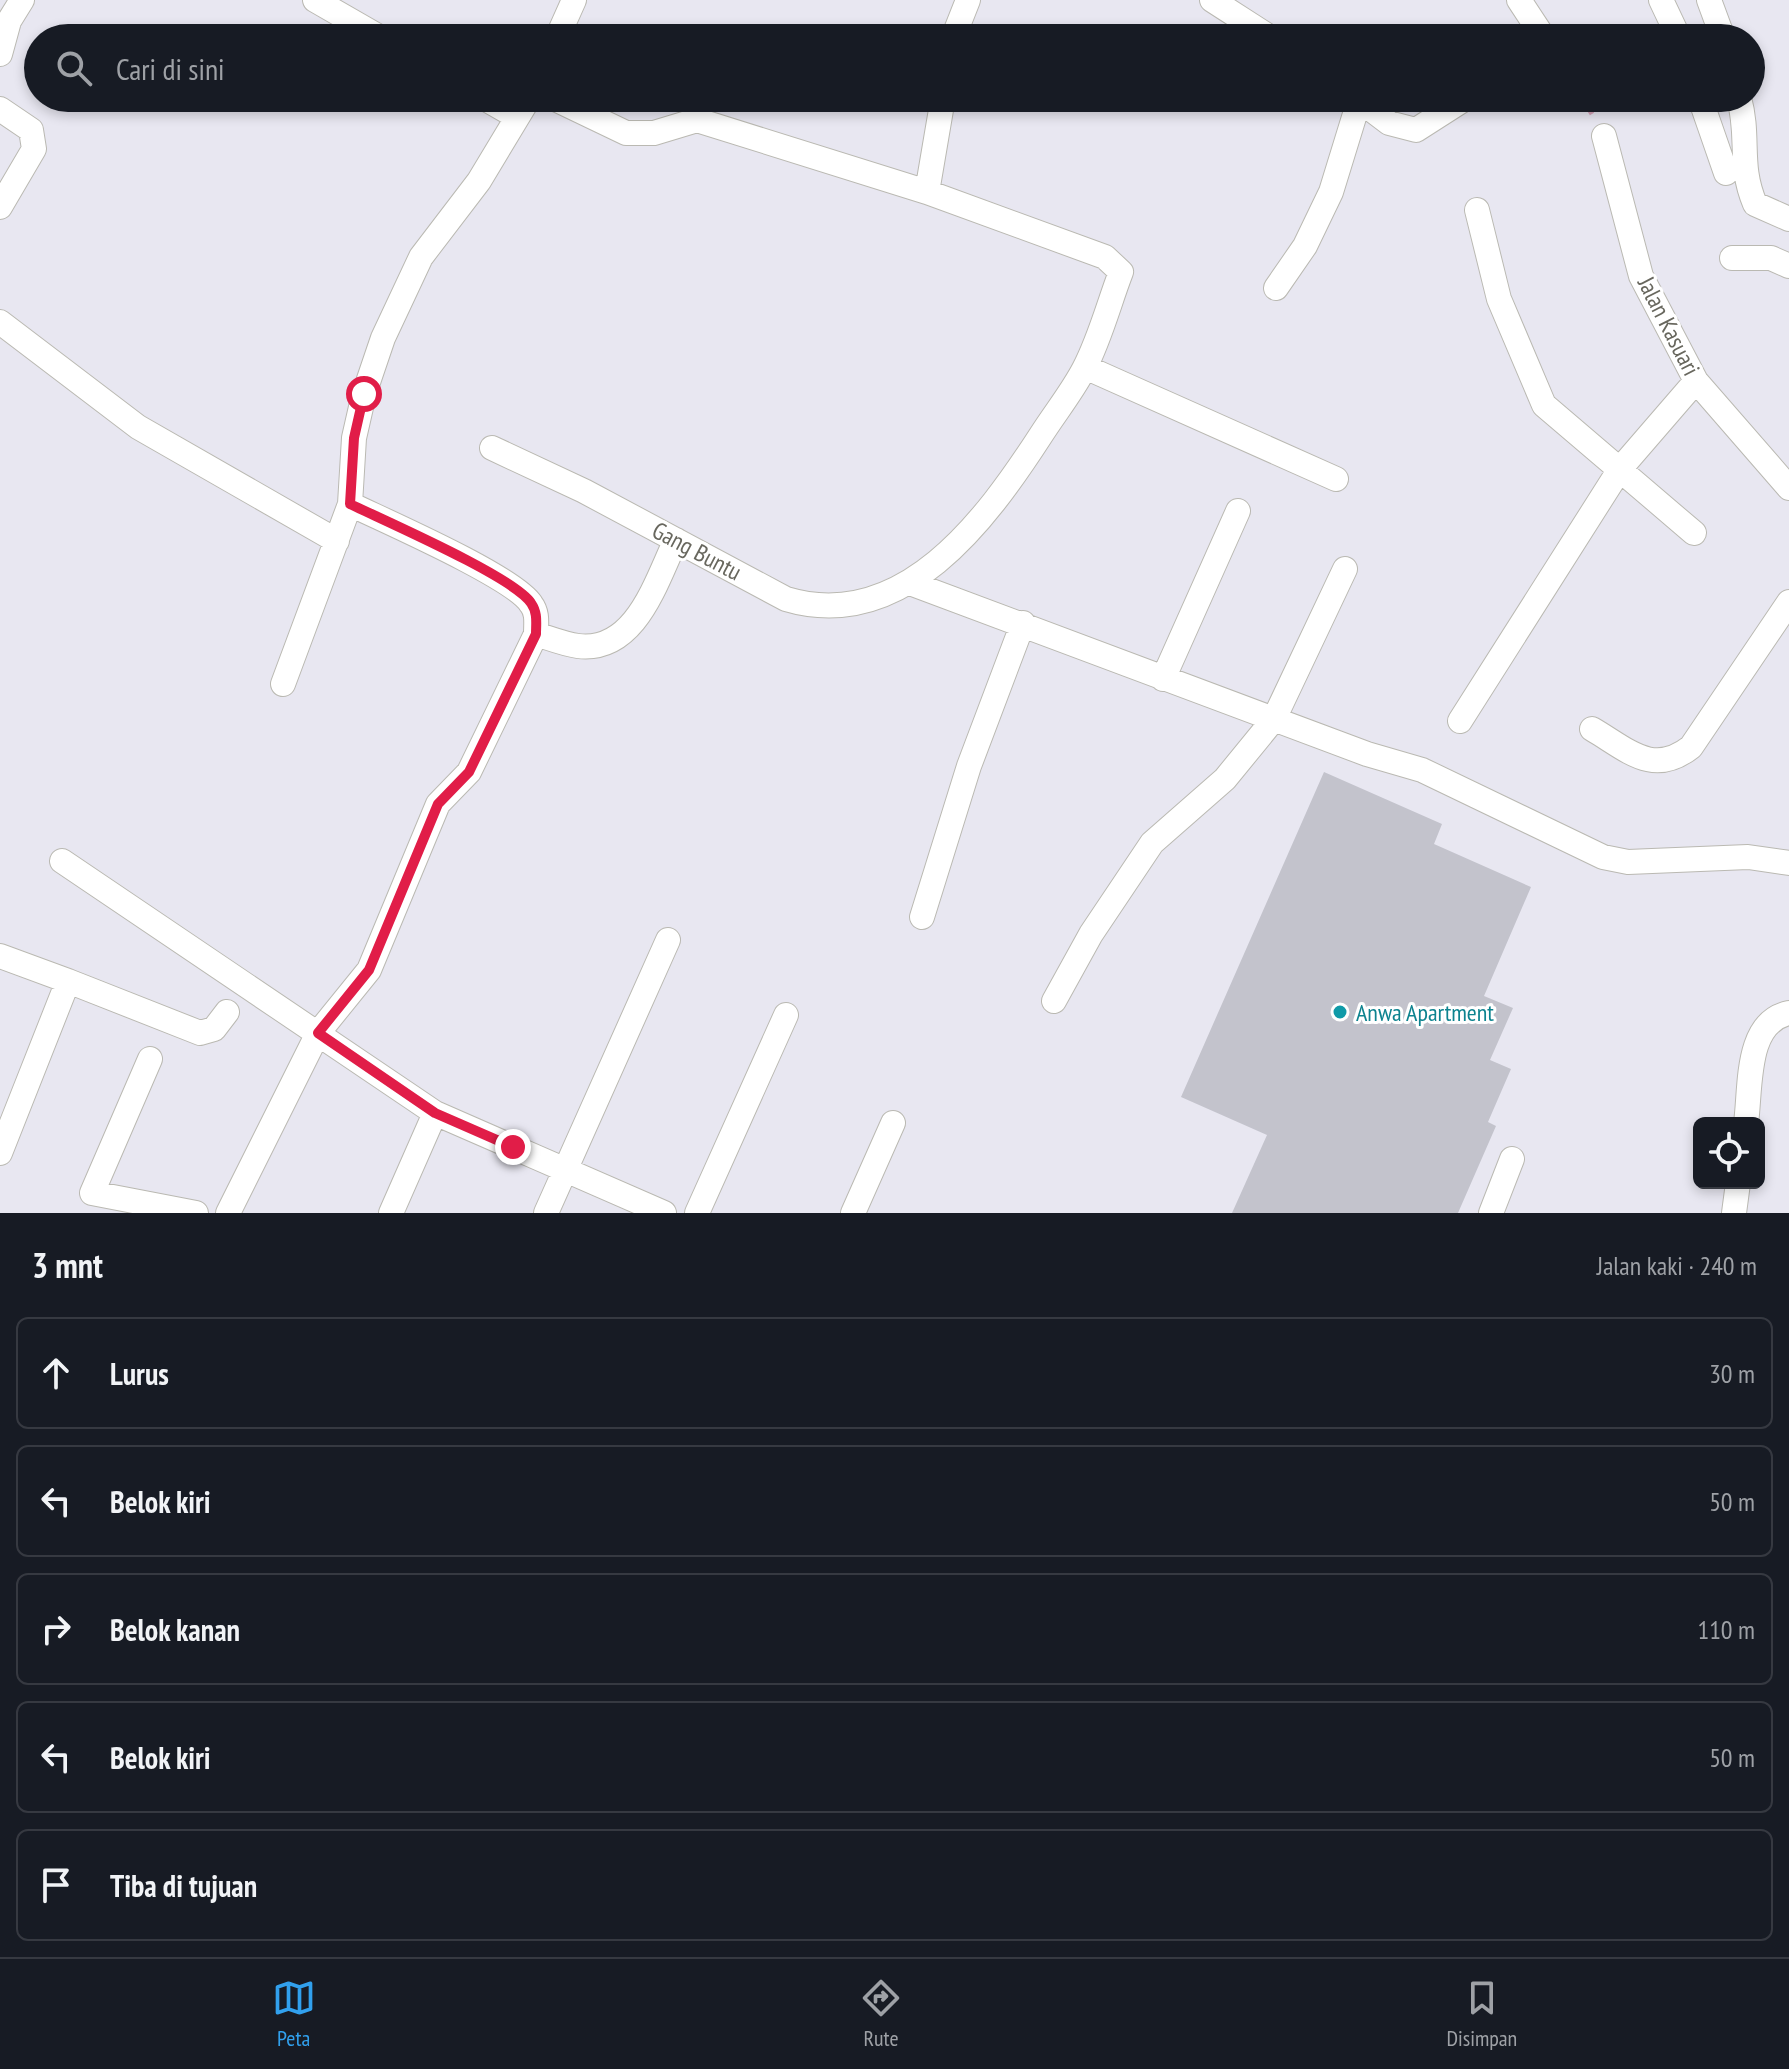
<!DOCTYPE html>
<html lang="id">
<meta charset="utf-8">
<style>
:root{--surface:#171b24;--page:#20242c;--text:#f1f3f6;--muted:#9ea1a6;--line:#363941;--accent:#31a0ed}
body{margin:0;font-family:"PT Sans Narrow",sans-serif;background:var(--page);color:var(--text)}
.controls{position:absolute;right:24px;bottom:24px;display:grid;overflow:hidden;border-radius:12px;box-shadow:0 4px 12px #0003}
.controls button{width:72px;height:72px;display:grid;place-items:center;padding:0;border:0;border-bottom:2px solid var(--line);background:var(--surface);color:var(--text);font:40px sans-serif}
.stop{position:absolute;width:24px;height:24px;margin:-18px;border:6px solid #e11d48;border-radius:50%;background:#fff}
.stop.end{background:#e11d48;border-color:#fff;box-shadow:0 2px 8px #0008}
.list{margin:0;padding:0;list-style:none}
h2{display:flex;justify-content:space-between;align-items:center;height:104px;margin:0;padding:0 32px;font-size:34px}
h2 small{font-size:26px;font-weight:400;color:var(--muted)}
.list li{display:grid;grid-template-columns:52px 1fr auto;gap:24px;align-items:center;box-sizing:border-box;height:112px;margin:0 16px 16px;padding:0 16px;border:2px solid var(--line);border-radius:12px}
.list b{display:block;font-size:30px;white-space:nowrap}
.list em{font-size:26px;font-style:normal;color:var(--muted)}
.icon{flex:none;width:44px;height:44px;fill:none;stroke:currentColor;stroke-width:2;stroke-linecap:round;stroke-linejoin:round}
.map{position:relative;flex:none;width:1789px;height:1213px;overflow:hidden}
.search{position:absolute;background:var(--surface);box-shadow:0 4px 12px #0003;left:24px;right:24px;top:24px;height:88px;display:flex;align-items:center;gap:20px;box-sizing:border-box;padding:0 28px;border-radius:44px;color:var(--muted);font-size:30px}
.sheet{height:744px;background:var(--surface)}
nav{display:flex;justify-content:space-around;align-items:center;box-sizing:border-box;height:112px;border-top:2px solid var(--line);background:var(--surface);font-size:22px;color:var(--muted)}
nav a{display:grid;justify-items:center;gap:4px}
nav .on{color:var(--accent)}
.map>svg:first-child{display:block}
.building{fill:#c3c3cc}
.lines{fill:none;stroke-linecap:round;stroke-linejoin:round}
.minor-casing{stroke:#bab9b2;stroke-width:26}
.path{stroke:#d6a3b8;stroke-width:5;stroke-dasharray:8 4;stroke-linecap:butt}
.minor{stroke:#fff;stroke-width:24}
.route{stroke:#e11d48;stroke-width:10}
.culture-dot{fill:#0f9aa8;stroke:#fff;stroke-width:3}
.labels{text-anchor:middle;dominant-baseline:central;stroke-width:6;stroke-linejoin:round;paint-order:stroke}
.street-label{font-size:24px;fill:#68675e;stroke:#fff}
.culture-label{font-size:24px;fill:#0d838f;stroke:#fff;text-anchor:start}
</style>
<div class="map">
<svg width="1789" height="1213" viewBox="0 0 1789 1213">
<rect width="100%" height="100%" fill="#e8e7f1"/>
<!-- building -->
<path class="building" d="M1324 772 1442 824 1434 844 1531 887 1484 996 1513 1008 1490 1060 1511 1069 1488 1122 1496 1126 1458 1213H1232L1267 1135 1181 1097Z"/>
<g class="lines">
<!-- minor casing -->
<g class="minor-casing">
<path id="minor" d="M315 0 381 38
M1212 0 1271 38
M1519 0 1544 38
M1661 0 1679 38
M1709 0 1723 38
M557 38 574 0
M953 38 968 0
M0 54 9 21 22 0
M484 98 517 117
M1356 98 1389 123 1416 130 1466 98
M1700 98 1726 173
M1739 98C1750 138 1738 164 1755 204L1789 219
M0 109 31 130 34 149 0 207
M1604 136 1641 276 1696 381 1789 488
M927 192 943 98
M1477 210 1499 299 1544 405 1694 533
M1732 258H1771L1789 266
M1276 288 1305 246 1331 192 1359 101
M0 322 138 427 337 541
M1085 367 1336 479
M492 448 584 491 786 599C903 634 986 520 1041 435 1055 413 1072 392 1084 369 1100 339 1109 303 1121 272L1105 257 927 192 697 120 654 133H626L553 98
M910 583 1367 754 1422 770 1603 857 1628 862 1748 857 1789 863
M536 634C549 638 564 644 578 646 636 653 656 581 676 540
M1163 679 1238 511
M283 684 350 504 354 438 364 394 383 338 421 257 479 181 529 98
M1460 721 1620 469 1696 381
M1592 729C1628 750 1653 777 1691 747L1789 602
M62 861 435 1113 664 1213
M922 917 969 766 1023 623
M0 956 68 981 0 1153
M68 981 200 1033 214 1029 227 1012
M1054 1001 1091 934 1152 843 1225 779 1274 719 1345 569
M150 1059 92 1193 196 1213
M1746 1123C1751 1087 1745 1022 1789 1013
M228 1213 318 1033 369 970 438 804 469 772 536 634C536 623 538 613 531 604 514 577 385 521 350 504
M391 1213 435 1113
M546 1213 668 940
M697 1213 786 1015
M853 1213 893 1123
M1491 1213 1512 1159
M1734 1213 1738 1183"/>
</g>
<!-- path -->
<path class="path" d="M1582 98 1592 114"/>
<!-- minor -->
<use href="#minor" class="minor"/>
</g>
<g class="lines">
<!-- route -->
<path class="route" d="M364 394 354 438 350 504C385 521 514 577 531 603 538 613 536 623 536 634L469 772 438 804 369 970 318 1033 435 1113 513 1147"/>
</g>
<!-- markers -->
<circle class="culture-dot" cx="1340" cy="1012" r="8"/>
<g class="labels">
<!-- street labels -->
<g class="street-label">
<text transform="translate(1669 326) rotate(63)">Jalan Kasuari</text>
<text transform="translate(697 551) rotate(28)">Gang Buntu</text>
</g>
<!-- culture labels -->
<g class="culture-label">
<text x="1356" y="1012">Anwa Apartment</text>
</g>
</g>
</svg>
<div class="controls">
<button><svg class="icon" aria-label="locate" viewBox="0 0 24 24"><circle cx="12" cy="12" r="6"/><path d="M12 2v4M12 18v4M2 12h4M18 12h4"/></svg></button>
</div>
<div class="stop" style="left:364px;top:394px"></div>
<div class="stop end" style="left:513px;top:1147px"></div>
<div class="search"><svg class="icon" aria-label="search" viewBox="0 0 24 24"><circle cx="10" cy="10" r="6"/><path d="M15 15l6 6"/></svg>Cari di sini</div>
</div>
<section class="sheet">
<h2>3 mnt<small>Jalan kaki · 240 m</small></h2>
<ul class="list">
<li><svg class="icon" aria-label="ahead" viewBox="0 0 24 24"><path d="M12 20V5M6 11l6-6 6 6"/></svg><div><b>Lurus</b></div><em>30 m</em></li>
<li><svg class="icon" aria-label="left" viewBox="0 0 24 24"><path d="M17 20v-9H6M10 6l-5 5 5 5"/></svg><div><b>Belok kiri</b></div><em>50 m</em></li>
<li><svg class="icon" aria-label="right" viewBox="0 0 24 24"><path d="M7 20v-9h11M14 6l5 5-5 5"/></svg><div><b>Belok kanan</b></div><em>110 m</em></li>
<li><svg class="icon" aria-label="left" viewBox="0 0 24 24"><path d="M17 20v-9H6M10 6l-5 5 5 5"/></svg><div><b>Belok kiri</b></div><em>50 m</em></li>
<li><svg class="icon" aria-label="arrive" viewBox="0 0 24 24"><path d="M6 21V4h12l-3 4 3 4H6"/></svg><div><b>Tiba di tujuan</b></div></li>
</ul>
</section>
<nav>
<a class="on"><svg class="icon" aria-label="map" viewBox="0 0 24 24"><path d="M3 6l6-2 6 2 6-2v14l-6 2-6-2-6 2zM9 4v14M15 6v14"/></svg>Peta</a>
<a><svg class="icon" aria-label="directions" viewBox="0 0 24 24"><path d="M12 3l9 9-9 9-9-9zM9 14v-3h6M13 9l2 2-2 2"/></svg>Rute</a>
<a><svg class="icon" aria-label="saved" viewBox="0 0 24 24"><path d="M7 4h10v16l-5-4-5 4z"/></svg>Disimpan</a>
</nav>
